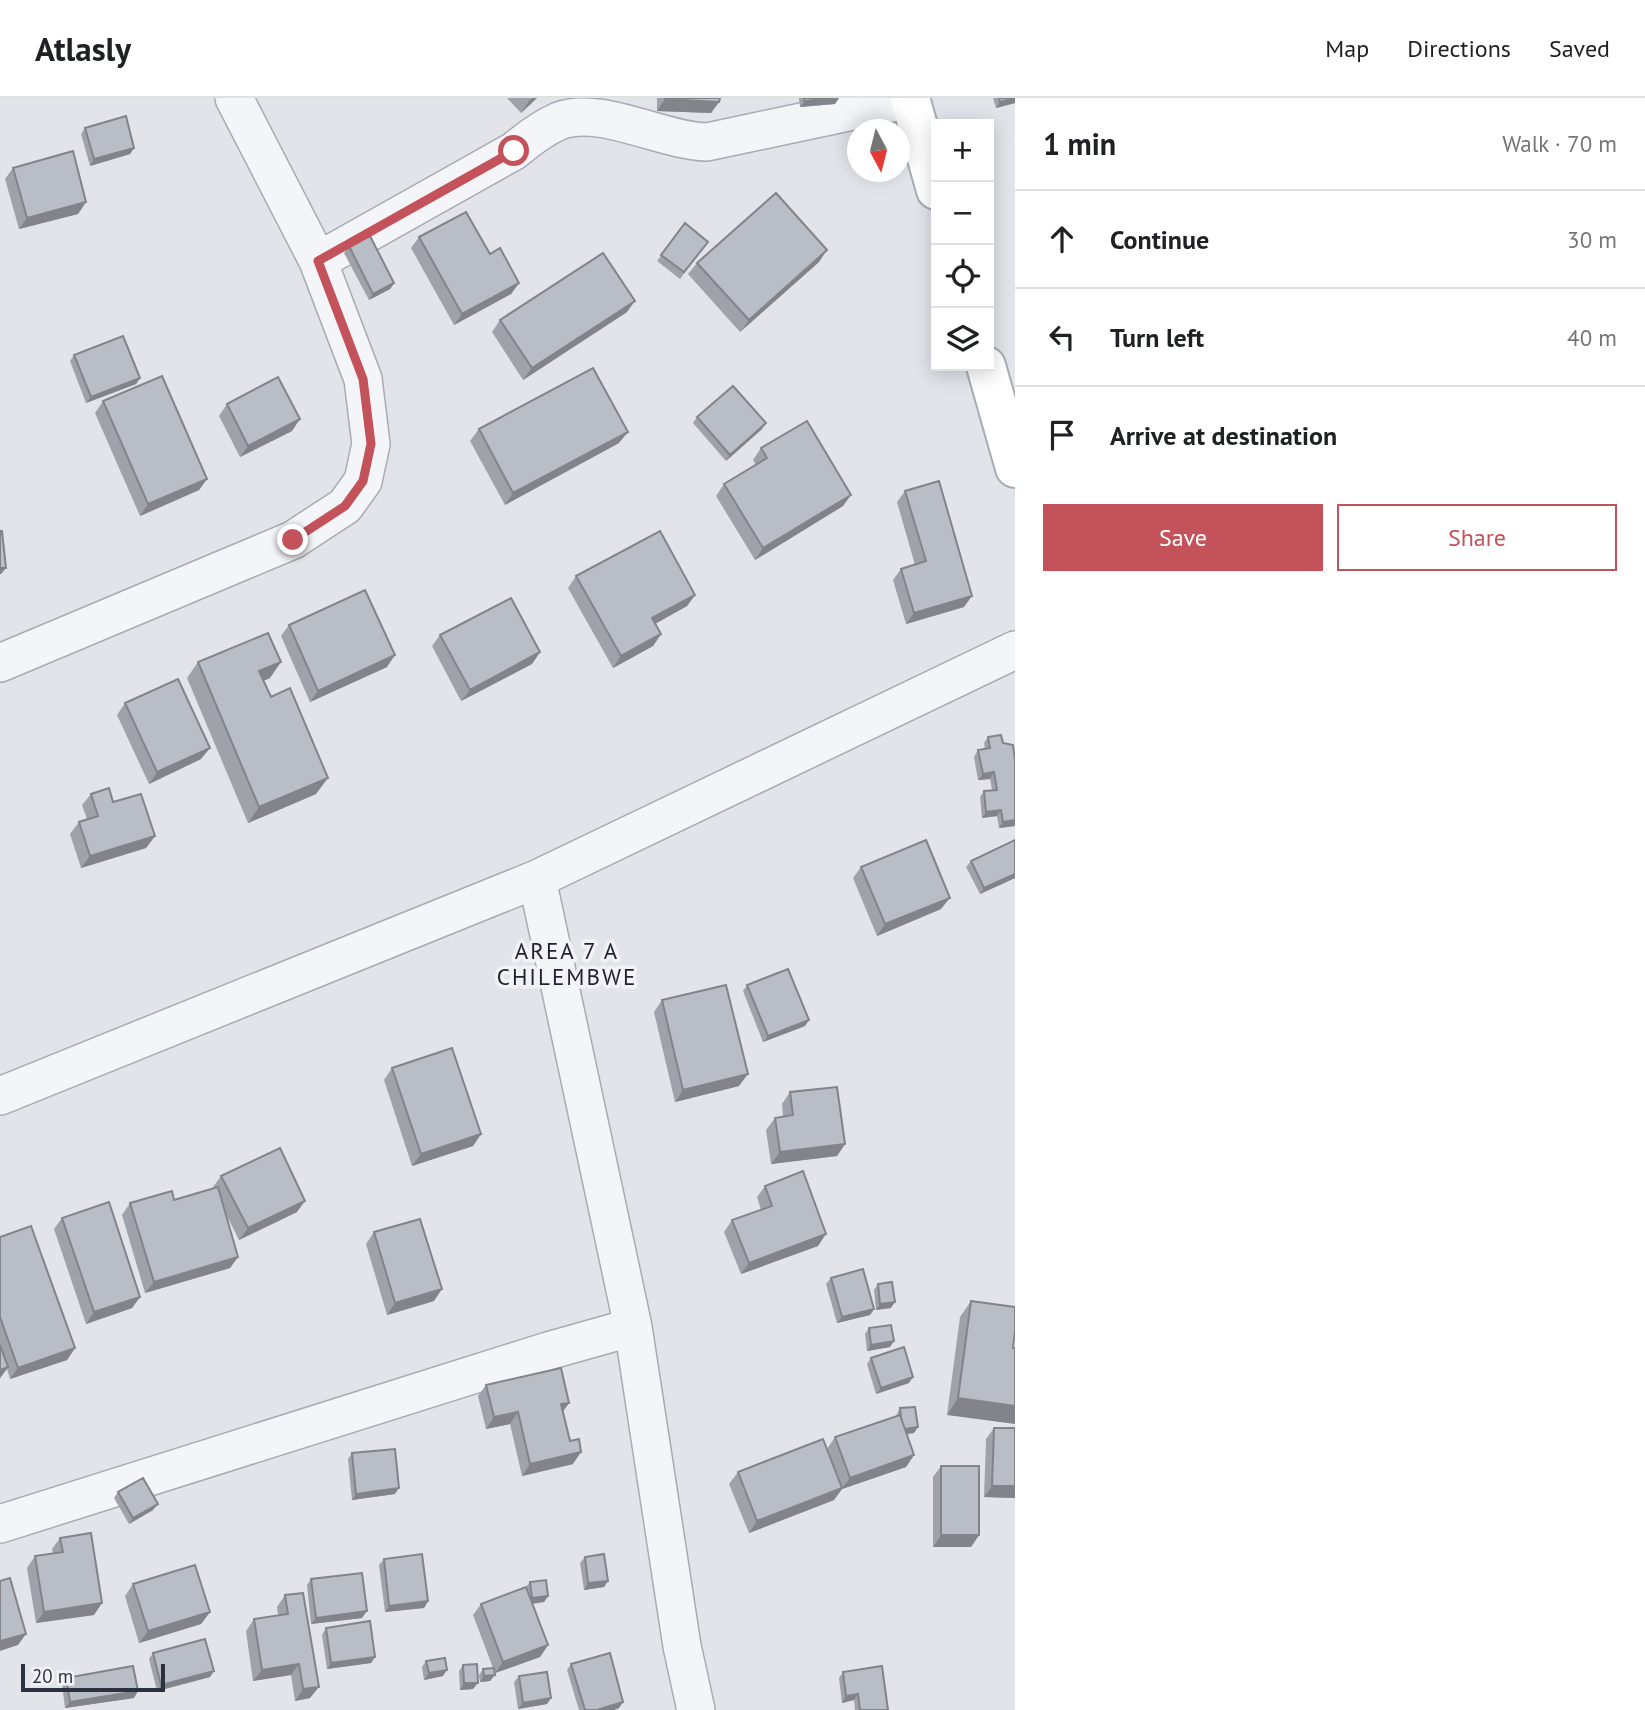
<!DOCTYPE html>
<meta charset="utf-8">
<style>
:root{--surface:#fff;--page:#f6f6f6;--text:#202124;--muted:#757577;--line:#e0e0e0;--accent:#c3525a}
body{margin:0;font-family:"PT Sans",sans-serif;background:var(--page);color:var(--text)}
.controls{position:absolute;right:21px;top:21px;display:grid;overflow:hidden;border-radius:0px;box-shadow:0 4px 18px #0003}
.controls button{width:63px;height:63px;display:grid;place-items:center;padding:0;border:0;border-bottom:2px solid var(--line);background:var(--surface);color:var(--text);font:35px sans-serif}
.compass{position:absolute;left:847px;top:21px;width:63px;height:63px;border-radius:50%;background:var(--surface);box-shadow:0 4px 18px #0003;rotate:173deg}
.scale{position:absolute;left:21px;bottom:18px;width:144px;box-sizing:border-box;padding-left:7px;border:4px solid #2b3140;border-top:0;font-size:19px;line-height:24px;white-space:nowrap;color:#2b3140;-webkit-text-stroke:5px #f1f3f7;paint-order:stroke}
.stop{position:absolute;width:21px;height:21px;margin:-16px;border:5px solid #c3525a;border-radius:50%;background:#fff}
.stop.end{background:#c3525a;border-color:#fff;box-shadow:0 2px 7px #0008}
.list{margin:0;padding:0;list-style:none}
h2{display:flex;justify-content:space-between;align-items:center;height:91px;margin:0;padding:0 28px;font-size:30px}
h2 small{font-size:23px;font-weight:400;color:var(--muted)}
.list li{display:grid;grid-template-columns:46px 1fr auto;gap:21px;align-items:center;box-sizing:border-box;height:98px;padding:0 28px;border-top:2px solid var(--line)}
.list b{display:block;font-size:26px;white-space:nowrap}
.list em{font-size:23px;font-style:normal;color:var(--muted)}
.actions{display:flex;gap:14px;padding:21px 28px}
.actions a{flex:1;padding:16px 0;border:2px solid var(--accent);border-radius:0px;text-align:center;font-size:24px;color:var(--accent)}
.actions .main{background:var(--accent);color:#fff}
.icon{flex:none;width:38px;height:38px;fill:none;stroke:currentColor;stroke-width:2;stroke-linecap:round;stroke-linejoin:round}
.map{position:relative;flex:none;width:1015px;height:1612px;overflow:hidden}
header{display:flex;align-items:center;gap:42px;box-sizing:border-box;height:98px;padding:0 35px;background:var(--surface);border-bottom:2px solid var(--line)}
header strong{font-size:33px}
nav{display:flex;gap:38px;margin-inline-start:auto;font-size:24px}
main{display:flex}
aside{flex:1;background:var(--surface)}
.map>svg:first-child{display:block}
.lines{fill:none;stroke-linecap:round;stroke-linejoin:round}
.minor-casing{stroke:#a7abb3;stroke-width:40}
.secondary-casing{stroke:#a7abb3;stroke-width:42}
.minor{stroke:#f4f5f8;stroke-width:37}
.secondary{stroke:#fff;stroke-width:38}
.wall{fill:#9fa3a9}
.shaded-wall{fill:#82848a}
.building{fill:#b9bdc5;stroke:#82848a;stroke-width:2}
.route{stroke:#c3525a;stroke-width:9}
.labels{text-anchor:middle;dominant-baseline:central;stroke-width:7;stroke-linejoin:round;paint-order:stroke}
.quarter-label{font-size:23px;letter-spacing:2px;fill:#1d2231;stroke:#f1f3f7}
</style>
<header>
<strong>Atlasly</strong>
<nav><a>Map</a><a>Directions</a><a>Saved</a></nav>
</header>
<main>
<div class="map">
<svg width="1015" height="1612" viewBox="0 0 1015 1612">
<rect width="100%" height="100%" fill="#e2e4e9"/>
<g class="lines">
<!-- minor casing -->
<g class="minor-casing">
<path id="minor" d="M318 163 514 53C527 42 543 30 559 23 600 7 662 43 707 44L910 1
M0 565 293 442 345 408 363 383 371 346 363 281 318 163 234 0
M537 781 633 1229 682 1548 696 1612
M0 998 537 781 1015 552
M0 1426 548 1253 633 1229"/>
</g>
<!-- secondary casing -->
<g class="secondary-casing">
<path id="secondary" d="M910 0 936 92
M986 268 1015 370"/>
</g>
<!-- minor -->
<use href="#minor" class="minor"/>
<!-- secondary -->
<use href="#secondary" class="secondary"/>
</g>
<!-- wall -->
<path class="wall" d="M507 0H537L521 15Z
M657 0H720L719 4 711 15 657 13Z
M799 0H839L835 6 800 9Z
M993 0H1015V5L996 10Z
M85 30 134 50 130 56 90 68 81 36Z
M13 70 86 104 78 116 19 131 5 81Z
M685 125 708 144 680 181 657 163Z
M419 139 490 156 519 185 511 196 454 227 411 150Z
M349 148 394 185 390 191 369 202 344 155Z
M819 164 740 234 688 176 697 165Z
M627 214 523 282 492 234 500 222Z
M74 257 140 280 136 286 86 305 70 263Z
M103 303 207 381 199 392 140 418 95 315Z
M227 306 292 333 240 359 219 318Z
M697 319 762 331 726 363 693 325Z
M479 331 619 345 505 407 470 343Z
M761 350 843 408 755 462 716 398 724 386 756 367 753 362Z
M905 393 964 509 906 526 893 482 901 471 915 467 897 404Z
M576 478 695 497 687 508 655 526 661 536 653 548 613 570 568 490Z
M289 527 387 569 310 604 281 538Z
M440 537 540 554 532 566 461 603 432 548Z
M198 564 270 580 263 583 316 696 248 725 187 580Z
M125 605 201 661 149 686 117 617Z
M988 639 1003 645 1015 662V728L999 730 997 718 982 720 980 699 984 693 992 692 990 681 978 682 974 659 978 652 985 651 984 645Z
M91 696 113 704 155 738 146 750 81 770 70 736 79 724 87 721 82 707Z
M1015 742V780L980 796 966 769 971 763Z
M861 769 941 811 877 838 853 780Z
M747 887 805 928 763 944 743 893Z
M662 902 739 988 675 1004 654 914Z
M392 970 481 1036 473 1048 412 1068 384 982Z
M790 994 845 1046 837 1058 771 1066 766 1032 775 1020 783 1019 782 1006Z
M221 1078 297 1114 239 1142 224 1112 238 1159 230 1170 145 1195 122 1117 130 1105 174 1102 214 1091 213 1089Z
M765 1088 818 1148 741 1176 724 1134 732 1122 761 1112 757 1099Z
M62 1120 140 1199 132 1210 86 1226 54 1131Z
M374 1134 434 1203 387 1217 366 1146Z
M0 1139 75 1250 67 1262 10 1281 7 1271 0 1280Z
M831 1180 874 1211 870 1217 837 1225 826 1186Z
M878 1186 891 1210 876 1212 874 1192Z
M971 1203 1013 1250 947 1317 960 1219Z
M869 1230 894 1243 890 1249 867 1253 865 1236Z
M871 1260 909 1285 876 1296 867 1266Z
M486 1287 569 1305 563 1313 570 1343 573 1366 522 1378 510 1326 486 1331 478 1298Z
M900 1310 914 1335 907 1336 914 1357 906 1369 842 1391 834 1402 749 1435 729 1386 738 1374 827 1351 835 1339 896 1318Z
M994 1330H1015V1400L984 1399 986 1341Z
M352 1355 395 1396 352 1402 348 1361Z
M941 1368 979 1437 971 1449H933V1379Z
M118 1394 153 1412 129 1426 114 1400Z
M60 1440 94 1517 36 1525 27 1470 35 1458 53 1455 52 1451Z
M585 1459 608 1483 604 1489 584 1492 580 1465Z
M384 1461 428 1503 424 1510 385 1514 379 1467Z
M311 1481 362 1520 311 1526 307 1487Z
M530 1484 548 1498 544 1504 533 1506 548 1547 540 1559 495 1575 490 1583 480 1584 479 1577 483 1571 493 1570 473 1517 481 1506 526 1489Z
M133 1486 210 1514 201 1526 139 1545 125 1498Z
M285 1497 310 1600 295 1603 291 1577 253 1583 246 1533 254 1521 278 1517 277 1509Z
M326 1530 375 1559 371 1565 327 1571 322 1537Z
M153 1555 210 1579 157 1593 149 1561Z
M426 1563 443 1578 424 1582 422 1569Z
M571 1566 619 1610 614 1612H579L567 1572Z
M463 1567 473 1591 460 1592 459 1573Z
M843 1574 888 1612H855L854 1602 842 1605 839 1580Z
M519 1578 551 1600 547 1606 518 1611 514 1584Z
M66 1580 134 1600 65 1610 62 1586Z"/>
<!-- shaded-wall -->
<path class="shaded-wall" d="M532 0H537L521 15 529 3Z
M839 0 835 6 800 9 805 3Z
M1015 0V5L996 10 1000 4Z
M665 1 719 4 711 15 657 13Z
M134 50 130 56 90 68 94 61Z
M86 104 78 116 19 131 27 120Z
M827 152 819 164 740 234 749 222Z
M394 185 390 191 369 202 373 196Z
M519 185 511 196 454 227 462 216Z
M635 203 627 214 523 282 532 270Z
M140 280 136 286 86 305 91 299Z
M300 321 292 333 240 359 248 348Z
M766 325 762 331 726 363 730 357Z
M628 334 619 345 505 407 513 395Z
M207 381 199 392 140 418 148 406Z
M851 397 843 408 755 462 763 450Z
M0 470H6L1 476H0Z
M695 497 687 508 644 532 652 520Z
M972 498 964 509 906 526 914 515Z
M661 536 653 548 613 570 621 558Z
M540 554 532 566 461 603 470 592Z
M395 557 387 569 310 604 318 593Z
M281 564 270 580 248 589 259 573Z
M210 650 201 661 149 686 157 674Z
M994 674 990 681 978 682 983 676Z
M328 680 316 696 248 725 259 709Z
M1001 712 997 718 982 720 986 714Z
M1015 722V728L999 730 1003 724Z
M155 738 146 750 81 770 90 758Z
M1015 776V780L980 796 984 790Z
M950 800 941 811 877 838 885 826Z
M809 922 805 928 763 944 768 938Z
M748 976 739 988 675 1004 683 992Z
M481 1036 473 1048 412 1068 421 1056Z
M845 1046 837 1058 771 1066 780 1054Z
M305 1103 297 1114 239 1142 248 1130Z
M826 1136 818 1148 741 1176 749 1165Z
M238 1159 230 1170 145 1195 154 1184Z
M442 1191 434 1203 387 1217 395 1205Z
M140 1199 132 1210 86 1226 94 1214Z
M895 1204 891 1210 876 1212 880 1206Z
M874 1211 870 1217 837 1225 842 1219Z
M894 1243 890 1249 867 1253 871 1247Z
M75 1250 67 1262 10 1281 18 1270Z
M8 1269 0 1280V1272Z
M913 1279 909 1285 876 1296 881 1290Z
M958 1300 1015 1308V1326L947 1317Z
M569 1305 561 1316V1306Z
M518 1314 510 1326 486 1331 494 1319Z
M918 1329 914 1335 898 1337 903 1331Z
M581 1354 573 1366 522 1378 530 1366Z
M914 1357 906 1369 842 1391 834 1402 749 1435 757 1423 842 1390 850 1380Z
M992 1388H1015V1400L984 1399Z
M399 1390 395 1396 352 1402 356 1396Z
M158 1406 153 1412 129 1426 133 1420Z
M941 1437H979L971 1449H933Z
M608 1483 604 1489 584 1492 588 1485Z
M548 1498 544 1504 528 1506 532 1500Z
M428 1503 424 1510 385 1514 389 1508Z
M102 1505 94 1517 36 1525 44 1514Z
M367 1513 362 1520 311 1526 316 1520Z
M210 1514 201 1526 139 1545 148 1533Z
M26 1536 18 1547 0 1553V1543Z
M548 1547 540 1559 495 1575 503 1564Z
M375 1559 371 1565 327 1571 331 1565Z
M299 1566 291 1577 253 1583 262 1572Z
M447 1572 443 1578 424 1582 429 1575Z
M214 1573 210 1579 157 1593 161 1587Z
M495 1577 490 1583 480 1584 484 1578Z
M464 1585H478L473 1591 460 1592Z
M319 1589 310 1600 295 1603 303 1591Z
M138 1593 134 1600 65 1610 70 1604Z
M858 1596 854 1602 842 1605 846 1598Z
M551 1600 547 1606 518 1611 523 1605Z
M623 1604 619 1610 614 1612H597Z"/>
<!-- building -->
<path class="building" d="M665 0H720L719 4 665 1Z
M804 0H834L805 3Z
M999 0H1014L1000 4Z
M126 18 134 50 94 61 85 30Z
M73 53 86 104 27 120 13 70Z
M776 95 827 152 749 222 697 165Z
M466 114 490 156 500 150 519 185 462 216 419 139Z
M685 125 708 144 684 174 661 157Z
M370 138 394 185 373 196 349 148Z
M603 155 635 203 532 270 500 222Z
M123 238 140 280 91 299 74 257Z
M593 270 628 334 513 395 479 331Z
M162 278 207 381 148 406 103 303Z
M278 279 300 321 248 348 227 306Z
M733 288 766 325 730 357 697 319Z
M807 323 851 397 763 450 724 386 767 360 761 350Z
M939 383 972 498 914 515 901 471 926 463 905 393Z
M0 433H2L6 470H0Z
M660 433 695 497 652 520 661 536 621 558 576 478Z
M365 492 395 557 318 593 289 527Z
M511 500 540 554 470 592 440 537Z
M268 535 281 564 259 573 271 599 290 590 328 680 259 709 198 564Z
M178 581 210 650 157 674 125 605Z
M1001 637 1003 645 1013 647 1015 662V722L1003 724 1001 712 986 714 984 693 997 692 994 674 983 676 978 652 990 650 988 639Z
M109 690 113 704 141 696 155 738 90 758 79 724 98 718 91 696Z
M926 742 950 800 885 826 861 769Z
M1015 742V776L984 790 971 763Z
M788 871 809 922 768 938 747 887Z
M726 887 748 976 683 992 662 902Z
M452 950 481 1036 421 1056 392 970Z
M837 989 845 1046 780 1054 775 1020 793 1017 790 994Z
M280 1050 305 1103 248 1130 221 1078Z
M803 1073 826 1136 749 1165 732 1122 772 1108 765 1088Z
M218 1089 238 1159 154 1184 130 1105 172 1093 174 1102Z
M109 1104 140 1199 94 1214 62 1120Z
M420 1121 442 1191 395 1205 374 1134Z
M31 1128 75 1250 18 1270 0 1219V1139Z
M863 1171 874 1211 842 1219 831 1180Z
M892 1184 895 1204 880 1206 878 1186Z
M971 1203 1015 1209V1233L1013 1250H1015V1308L958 1300Z
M891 1227 894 1243 871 1247 869 1230Z
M0 1247 8 1269 0 1272Z
M904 1249 913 1279 881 1290 871 1260Z
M561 1270 569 1305 561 1306 570 1343 579 1341 581 1354 530 1366 518 1314 494 1319 486 1287Z
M915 1309 918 1329 905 1331 901 1320 900 1310Z
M900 1317 914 1357 850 1380 835 1339Z
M994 1330H1015V1388H992Z
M823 1341 842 1390 757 1423 738 1374Z
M395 1351 399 1390 356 1396 352 1355Z
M941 1368H979V1437H941Z
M143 1380 158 1406 133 1420 118 1394Z
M91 1435 102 1505 44 1514 35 1458 63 1454 60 1440Z
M422 1456 428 1503 389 1508 384 1461Z
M604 1456 608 1483 588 1485 585 1459Z
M195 1467 210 1514 148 1533 133 1486Z
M362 1475 367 1513 316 1520 311 1481Z
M10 1480 26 1536 0 1543V1483Z
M546 1482 548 1498 532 1500 530 1484Z
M526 1489 548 1547 503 1564 481 1506Z
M303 1495 319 1589 303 1591 299 1566 262 1572 254 1521 288 1516 285 1497Z
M370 1523 375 1559 331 1565 326 1530Z
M205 1541 214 1573 161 1587 153 1555Z
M610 1555 623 1604 597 1612H585L571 1566Z
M445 1560 447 1572 429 1575 426 1563Z
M477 1566 478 1585H464L463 1567Z
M133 1568 138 1593 70 1604 66 1580Z
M882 1568 888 1612H860L858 1596 846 1598 843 1574Z
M494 1570 495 1577 484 1578 483 1571Z
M547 1574 551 1600 523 1605 519 1578Z"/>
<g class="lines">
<!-- route -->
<path class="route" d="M293 442 345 408 363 383 371 346 363 281 318 163 514 53"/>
</g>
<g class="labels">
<!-- quarter labels -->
<g class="quarter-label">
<text x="567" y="852">AREA 7 A<tspan x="567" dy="26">CHILEMBWE</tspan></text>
</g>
</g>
</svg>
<div class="controls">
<button>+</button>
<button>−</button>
<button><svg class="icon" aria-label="locate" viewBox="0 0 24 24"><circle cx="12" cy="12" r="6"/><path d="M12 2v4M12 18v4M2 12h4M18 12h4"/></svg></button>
<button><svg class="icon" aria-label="layers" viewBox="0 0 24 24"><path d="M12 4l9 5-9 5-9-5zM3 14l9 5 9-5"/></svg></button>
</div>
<svg class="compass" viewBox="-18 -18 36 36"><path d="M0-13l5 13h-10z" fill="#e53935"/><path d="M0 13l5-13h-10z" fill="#757577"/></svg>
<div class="scale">20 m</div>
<div class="stop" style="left:514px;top:53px"></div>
<div class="stop end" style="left:293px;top:442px"></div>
</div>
<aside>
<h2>1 min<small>Walk · 70 m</small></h2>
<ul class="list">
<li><svg class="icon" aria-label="ahead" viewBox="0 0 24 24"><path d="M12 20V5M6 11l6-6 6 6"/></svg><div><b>Continue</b></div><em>30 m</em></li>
<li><svg class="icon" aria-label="left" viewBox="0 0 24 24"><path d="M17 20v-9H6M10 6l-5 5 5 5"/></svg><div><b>Turn left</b></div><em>40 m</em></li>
<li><svg class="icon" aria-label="arrive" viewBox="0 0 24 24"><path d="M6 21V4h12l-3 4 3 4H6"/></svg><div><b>Arrive at destination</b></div></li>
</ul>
<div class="actions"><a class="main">Save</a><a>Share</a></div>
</aside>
</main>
